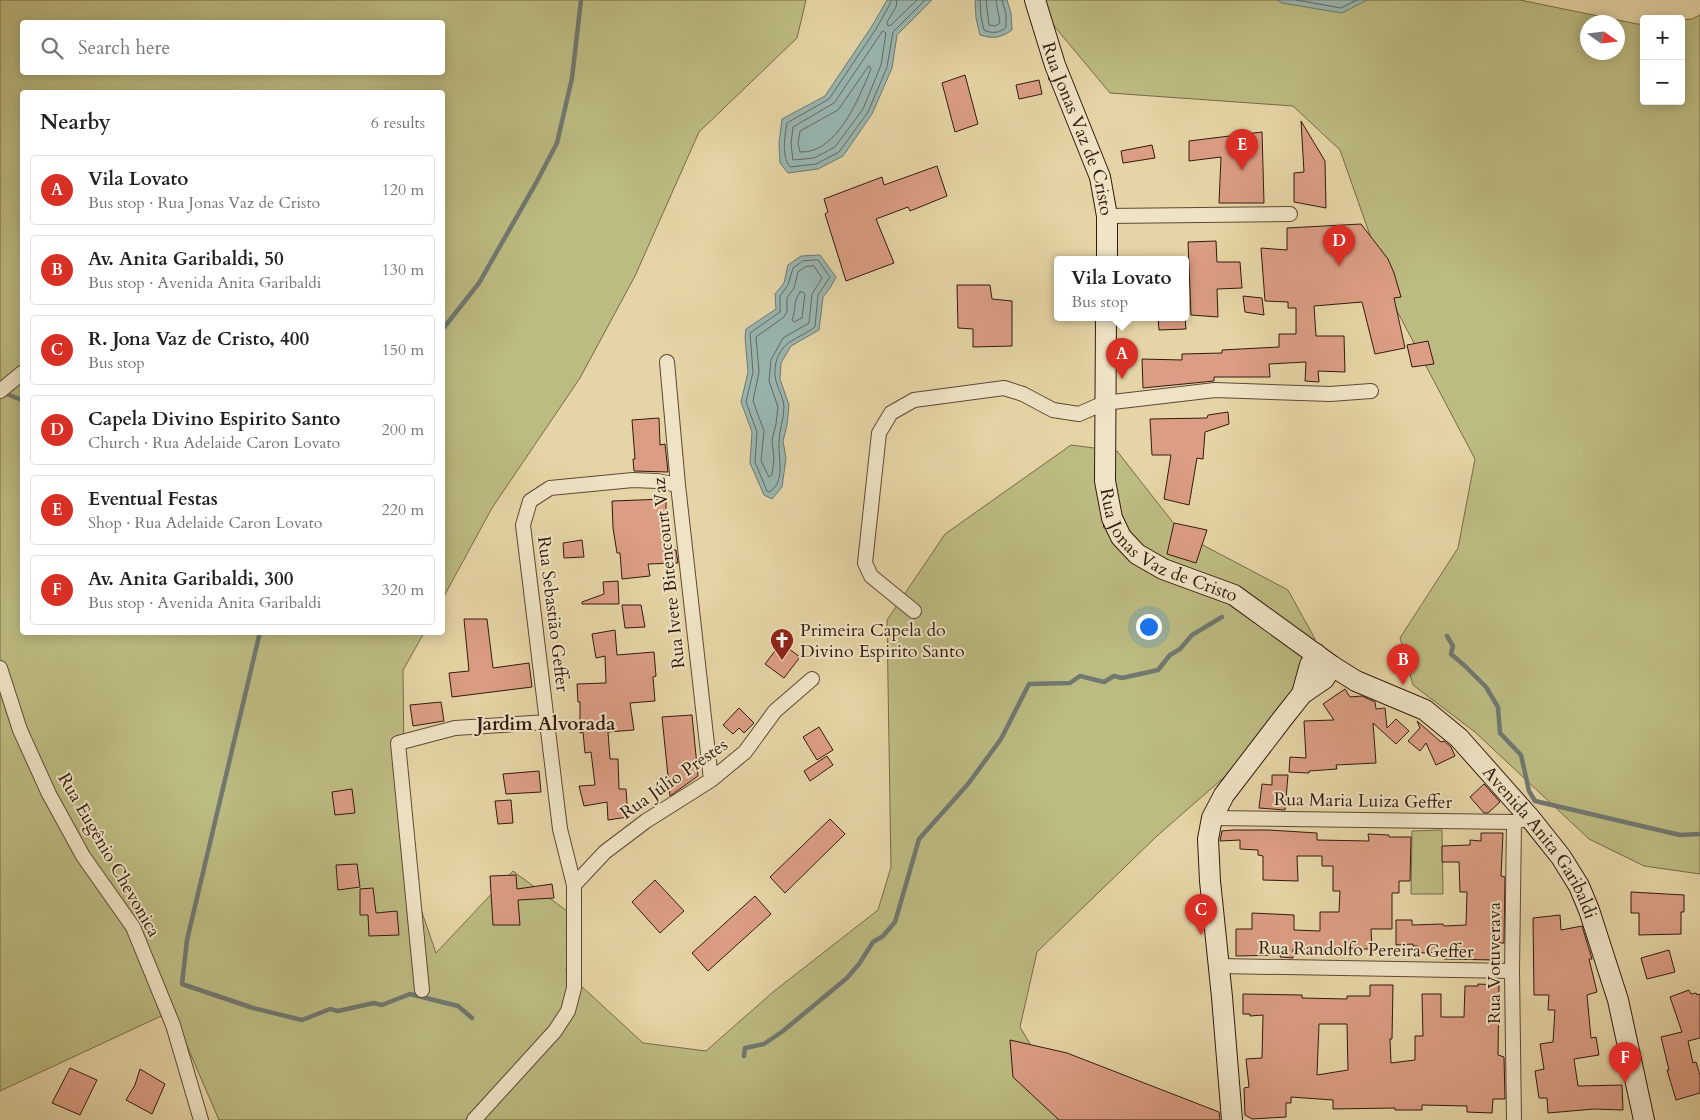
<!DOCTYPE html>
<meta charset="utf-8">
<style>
:root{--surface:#fff;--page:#f2f2f2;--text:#202124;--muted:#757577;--line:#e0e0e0;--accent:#d93025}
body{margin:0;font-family:Cardo,serif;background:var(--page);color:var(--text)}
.controls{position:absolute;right:15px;top:15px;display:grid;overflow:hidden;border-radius:5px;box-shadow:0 2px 12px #0003}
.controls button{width:45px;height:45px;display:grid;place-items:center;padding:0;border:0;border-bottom:1px solid var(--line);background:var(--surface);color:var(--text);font:25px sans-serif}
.compass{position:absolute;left:1580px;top:15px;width:45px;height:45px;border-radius:50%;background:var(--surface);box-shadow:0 2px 12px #0003;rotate:104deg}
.you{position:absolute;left:1148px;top:626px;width:18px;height:18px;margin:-12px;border:4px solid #fff;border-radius:50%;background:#1a73e8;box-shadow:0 0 0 8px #1a73e833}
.badge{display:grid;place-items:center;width:32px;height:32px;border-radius:50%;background:var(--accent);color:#fff;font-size:16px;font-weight:700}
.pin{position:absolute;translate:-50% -41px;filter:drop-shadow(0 1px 2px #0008)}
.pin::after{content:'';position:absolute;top:26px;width:18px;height:15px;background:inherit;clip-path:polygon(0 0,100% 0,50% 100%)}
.popup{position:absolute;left:1054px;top:256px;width:135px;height:65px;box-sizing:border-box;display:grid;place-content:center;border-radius:5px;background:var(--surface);filter:drop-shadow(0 1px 4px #0005);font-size:16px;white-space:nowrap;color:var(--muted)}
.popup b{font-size:19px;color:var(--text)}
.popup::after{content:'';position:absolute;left:50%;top:100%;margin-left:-10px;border:10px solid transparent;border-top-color:var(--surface)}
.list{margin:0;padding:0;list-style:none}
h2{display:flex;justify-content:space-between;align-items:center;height:65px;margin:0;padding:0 20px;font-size:21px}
h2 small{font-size:16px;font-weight:400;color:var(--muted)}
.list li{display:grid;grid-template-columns:32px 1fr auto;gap:15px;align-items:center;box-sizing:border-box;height:70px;margin:0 10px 10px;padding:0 10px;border:1px solid var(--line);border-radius:5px}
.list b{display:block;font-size:19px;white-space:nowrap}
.list p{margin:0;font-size:16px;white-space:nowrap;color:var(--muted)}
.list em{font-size:16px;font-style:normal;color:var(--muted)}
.icon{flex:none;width:28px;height:28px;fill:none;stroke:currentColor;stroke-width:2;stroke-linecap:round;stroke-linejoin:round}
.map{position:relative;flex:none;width:1700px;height:1120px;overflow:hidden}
.search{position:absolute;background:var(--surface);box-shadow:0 2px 12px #0003;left:20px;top:20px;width:425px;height:55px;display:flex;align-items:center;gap:12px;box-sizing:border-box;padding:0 18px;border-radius:5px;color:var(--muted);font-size:19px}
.panel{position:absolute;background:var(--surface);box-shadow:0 2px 12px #0003;left:20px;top:90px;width:425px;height:545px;border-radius:5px}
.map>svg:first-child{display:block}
.green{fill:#bcbb81;stroke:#786a48;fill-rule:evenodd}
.water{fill:#99b6b0;stroke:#707870}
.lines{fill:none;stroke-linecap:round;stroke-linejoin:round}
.shore{stroke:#666860;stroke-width:1}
.stream{stroke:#707870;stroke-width:4.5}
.building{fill:#db9d83;stroke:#331a0f;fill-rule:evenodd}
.street-casing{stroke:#604834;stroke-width:16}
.secondary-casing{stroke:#331a0f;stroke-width:22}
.street{stroke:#eee3c4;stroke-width:14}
.secondary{stroke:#eee3c4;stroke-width:20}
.labels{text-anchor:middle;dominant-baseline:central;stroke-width:4;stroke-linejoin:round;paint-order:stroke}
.street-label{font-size:18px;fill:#331a0f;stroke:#eee3c4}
.poi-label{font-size:18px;fill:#331a0f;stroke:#eee3c4;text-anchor:start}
.neighbourhood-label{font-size:19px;font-weight:bold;fill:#331a0f;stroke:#eee3c4}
</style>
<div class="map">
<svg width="1700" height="1120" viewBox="0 0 1700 1120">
<rect width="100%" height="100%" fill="#e5d4a5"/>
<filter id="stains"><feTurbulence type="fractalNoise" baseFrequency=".004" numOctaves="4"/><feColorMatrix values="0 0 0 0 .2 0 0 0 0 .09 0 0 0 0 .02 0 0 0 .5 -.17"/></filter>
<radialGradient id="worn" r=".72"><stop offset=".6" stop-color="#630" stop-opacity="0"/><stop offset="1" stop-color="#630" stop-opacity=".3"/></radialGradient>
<!-- green -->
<path class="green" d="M0 0H806L797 38 699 132 635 276 580 378 492 508 443 598 442 92H22V632L424 633 403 670 405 863 436 953 513 871 571 914 566 972 643 1043 706 1051 773 992 878 910 891 867 887 620 945 534 1071 445 1117 451 1182 534 1288 590 1315 639 1293 717 1157 836 1037 952 1020 1027 1075 1120H219L172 1011 0 1091ZM22 22H442V72H22Z
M1044 0H1520L1637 24H1644V101H1681V20L1692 19 1700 15V874L1644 866 1589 839 1475 732 1413 685 1400 638 1458 548 1475 459 1396 309 1340 150 1293 106 1110 93 1050 21ZM1588 22H1618V52H1588Z
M1442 830 1443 894H1411L1412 831Z"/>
<!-- water -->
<path class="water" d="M887 0H932L897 35 892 68 872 114 843 156 818 169 788 173 780 163 779 143 782 119 825 96 872 26Z
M975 0H1007L1011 13 1012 30C1001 38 993 39 980 35L976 18Z
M1277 0H1367L1342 13 1282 3Z
M820 255 836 277 830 288 823 297 819 330 791 346 781 363 780 379 789 405 787 425 783 441 786 458 782 487 772 499 764 495 750 463 752 432 741 402 748 372 745 337 746 329 776 309 775 294 784 283 788 265 801 256Z"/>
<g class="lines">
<!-- shore -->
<path class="shore" d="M891 0 890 4 876 29 829 99 787 123C785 137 781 155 790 167L816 164 839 152 868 112 887 67 893 32 925 0
M897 0 896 7 887 22 888 26 891 25 917 0
M980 0 981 17 984 30C991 34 1001 33 1006 27V14L1002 0
M986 0 989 25 995 26 1000 23 996 0
M1296 0 1341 8 1357 0
M883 31 886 33 881 65 863 109 835 147 814 158 793 160 791 144 793 127 834 103Z
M869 66 871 69C859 98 837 154 800 152L798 144 800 131 838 110Z
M818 260 830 277 818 295 815 327C799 339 782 340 776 362 771 383 783 391 784 407 784 419 779 430 779 442 778 457 786 483 769 492L767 491 755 462 757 432 746 402 753 372 750 333 780 312V296L788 285 793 268 803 261Z
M814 266 822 278 812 294 809 323 783 338 771 360 769 381 778 407 776 424 772 440 774 459 772 475 769 477 761 461 764 431 753 401 759 372 756 337 784 317 787 311V298L794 288 798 272 805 267Z
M800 292H803L805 294 802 318 794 322 792 320C797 307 792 304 800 292Z"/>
<!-- stream -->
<path class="stream" d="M442 330 479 283 536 183 557 143 572 78 581 0
M4 393 22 400
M260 632 187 940 182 984 253 1008 302 1020 330 1009 338 1011 374 1003 382 1005 410 994 458 1006 472 1018
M1447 636 1453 646 1451 654 1465 666 1486 687 1498 707 1500 733 1521 755 1529 791 1535 801 1680 835 1700 834
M744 1056 745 1048 764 1044 783 1031 847 978 859 964 873 942 883 936 895 922 919 839 968 784 1001 739 1029 684 1070 683 1080 676 1104 682 1114 676 1122 678 1158 670 1170 655 1180 649 1192 635 1222 617"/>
</g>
<!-- building -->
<path class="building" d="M965 75 978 124 955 132 942 83Z
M1039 80 1042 94 1019 99 1016 85Z
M1301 121 1325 161 1326 208 1294 202V173L1304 172Z
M1262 132 1264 203H1219L1221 157 1189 161V141Z
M1152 145 1155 158 1123 163 1121 151Z
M937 166 947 196 910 211 908 207 876 219 894 263 846 281 825 214 828 212 824 199 882 177 884 185Z
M1361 224 1388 259 1394 273 1401 297 1394 298 1405 348 1375 354 1362 302 1314 306 1316 336H1344L1345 372 1318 371 1319 382 1305 381 1306 362 1269 364 1270 377H1214V381L1143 388 1142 359 1182 360V354L1222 353V350L1279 347V334H1296V308H1288V302L1265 301 1261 248 1287 250V228Z
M1216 241 1217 262H1240L1242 288 1217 289 1218 317 1191 315 1188 242Z
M957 285H990L992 299 1012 301V346L973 347V329L958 328Z
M1243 296 1262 298 1264 315 1245 312Z
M1158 318H1185L1186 329 1159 330Z
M1428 341 1434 364 1412 367 1407 345Z
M1228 412 1229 424 1205 432 1203 459 1197 458 1189 505 1164 499 1171 455H1152L1150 419 1207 418 1208 415Z
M659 418 660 445 665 444 668 472 634 471 633 459H635L632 420Z
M666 499V533H669L670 550H676L678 563 648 564 650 576 622 579 620 553H617L613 528 612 501Z
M1174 523 1207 530 1196 563 1167 554Z
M582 540 584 557 564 558 563 543Z
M618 581 619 604H582V602L604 594 603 582Z
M622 605H641L645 627 625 628Z
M464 619H487L493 668 529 663 532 687 452 697 449 673 469 671Z
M615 630 617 655 654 652 656 676 653 677 655 701 630 703 634 730 608 732 610 759H618L619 789H626L628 817 608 820 607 802 584 806 579 786 595 785 591 752 585 753 583 732 580 733V702H578L577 684 606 683 605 656 596 658 592 634Z
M781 643 800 657 784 678 765 664Z
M1345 689 1350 697 1362 696 1375 702 1376 709 1385 708 1387 728 1396 719 1409 731 1396 744 1373 723 1376 763 1336 765 1337 769 1309 771V773L1289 772 1290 757 1306 758 1304 721 1334 720 1323 704Z
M441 702 444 721 413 726 410 705Z
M739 708 754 723 744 733 739 728 733 734 723 725Z
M692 715 698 776 670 796 662 717Z
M1417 721 1441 742 1444 741 1451 747 1455 756 1436 765 1426 743 1420 751 1408 741 1420 728Z
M819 727 833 750 817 760 803 737Z
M827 756 833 765 810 781 804 771Z
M539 771 541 792 506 794 503 774Z
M1272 775H1288L1285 810 1259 808 1262 784 1272 785Z
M1484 784 1500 802 1488 813H1484L1470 797Z
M352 789 355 813 335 815 332 792Z
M511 800 513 823 498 824 495 801Z
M830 819 845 834 785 893 770 877Z
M1233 830H1269L1317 833V840L1369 841 1368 834 1389 835V837H1411L1410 881H1399V893H1392V929H1371L1372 949H1293V958L1280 957 1281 955 1236 956V929H1252V913L1294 915V930L1320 931V912H1339L1340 891H1333V866H1322V856H1297L1298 881 1263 880V856L1258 855V850L1240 849V840L1220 841 1222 831Z
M1481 833H1503L1501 876 1505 877 1504 943H1496V960L1444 959V952L1418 953V946H1413V944L1396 945V920H1412V925L1443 924 1444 926 1466 925 1467 892H1460L1459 862H1442V846L1470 845V840L1481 841Z
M357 864 360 887 338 890 336 865Z
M516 875 517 889 552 884 554 898 518 900 520 925H493L490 876Z
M655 880 684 911 660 933 632 902Z
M373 888 376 913 397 911 399 935 369 936 368 915H360V889Z
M1631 892 1684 895V912H1681V934L1639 935V913H1631Z
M755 896 771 914 708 971 692 953Z
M1560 915 1561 930 1582 926 1592 959H1589L1597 992 1587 995 1591 1038 1596 1037 1599 1055 1574 1059 1578 1086 1622 1085 1623 1110 1594 1109 1548 1113 1547 1098H1539L1535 1071 1544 1069 1540 1044 1553 1042 1555 1010H1548L1549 995H1534L1533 918Z
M1669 950 1675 972 1647 979 1641 958Z
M1478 984 1499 985 1498 1055 1504 1057 1505 1099H1493L1492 1113 1467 1112V1106L1422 1105V1110H1395V1108L1333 1109V1100L1291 1097V1103H1286V1117L1252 1119 1245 1115 1244 1088 1249 1087 1246 1059 1262 1058 1263 1015 1250 1016V1014H1243V994L1302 995V998L1347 999V996H1370V985H1393L1392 1039H1390L1391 1063 1415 1060V1036H1423L1422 994H1441V1017H1464L1465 986H1478ZM1319 1024H1347L1348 1070 1317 1075Z
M1689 990 1691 994 1696 993 1697 995 1700 994V1038L1688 1041 1693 1063 1696 1062 1700 1075V1093L1676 1100 1667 1070H1669L1661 1037 1682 1032 1670 997Z
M1010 1040 1067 1053 1219 1112 1220 1120H1059L1013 1077Z
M70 1068 97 1080 80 1115 52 1103Z
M140 1069 165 1084 152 1114 126 1100 135 1085Z"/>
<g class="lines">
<!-- street casing -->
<g class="street-casing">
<path id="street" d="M1107 216 1290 214
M667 362 678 485 711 780
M0 391 22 373
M914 611 871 576 865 563 879 433 891 413 914 400 1004 388 1023 394 1053 410 1079 414 1104 403 1215 390 1330 394 1371 391
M0 668 20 730 49 794 83 856 133 927 173 1025 201 1120
M1212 818 1514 822 1530 818
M1514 822 1512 971 1514 1120
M574 885 605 852 646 821 711 780 745 752 775 711 812 679
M1219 966 1512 971
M422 990 398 743 455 728 548 722
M474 1120 555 1031 568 1011 574 988V885L560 829 523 525 530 501 550 488 633 480 657 481 678 485"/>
</g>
<!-- secondary casing -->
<g class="secondary-casing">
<g id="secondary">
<path id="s1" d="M1035 0 1055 65 1100 177 1107 216V260"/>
<path id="s2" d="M1106 318 1105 481 1112 518 1121 537 1137 554 1163 569 1234 595 1332 666 1356 681 1425 710 1459 738 1530 818 1561 857 1579 886 1589 910 1618 1000 1644 1120"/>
<path d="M1302 694 1310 665 1316 654"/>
<path d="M1232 1120 1222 997 1210 881 1208 839 1212 818 1224 795 1283 718 1302 694 1324 679 1332 666"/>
</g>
</g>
<!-- street -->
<use href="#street" class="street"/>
<!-- secondary -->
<use href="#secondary" class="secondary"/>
</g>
<!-- icons -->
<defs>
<g id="church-pin" transform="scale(1.25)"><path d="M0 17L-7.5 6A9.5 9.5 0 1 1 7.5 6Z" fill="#8f2418" stroke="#eee3c4"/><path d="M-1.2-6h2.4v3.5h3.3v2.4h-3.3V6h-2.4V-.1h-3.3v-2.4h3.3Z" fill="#fff"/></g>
</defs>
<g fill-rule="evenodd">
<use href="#church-pin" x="782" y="640"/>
</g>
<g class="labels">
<!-- street labels -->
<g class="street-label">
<text stroke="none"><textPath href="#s1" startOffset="136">Rua Jonas Vaz de Cristo</textPath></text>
<text stroke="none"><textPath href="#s2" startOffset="262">Rua Jonas Vaz de Cristo</textPath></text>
<text transform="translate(669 573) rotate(-96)">Rua Ivete Bitencourt Vaz</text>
<text transform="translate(553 614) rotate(83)">Rua Sebastião Geffer</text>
<text transform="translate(674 779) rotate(-35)">Rua Júlio Prestes</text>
<text transform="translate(1363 801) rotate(1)">Rua Maria Luiza Geffer</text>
<text stroke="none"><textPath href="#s2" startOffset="752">Avenida Anita Garibaldi</textPath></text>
<text transform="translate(109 855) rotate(60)">Rua Eugênio Chevonica</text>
<text transform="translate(1366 950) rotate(1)">Rua Randolfo Pereira Geffer</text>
<text transform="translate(1494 963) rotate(-90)">Rua Votuverava</text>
</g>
<!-- poi labels -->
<g class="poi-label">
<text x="800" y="630">Primeira Capela do<tspan x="800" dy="21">Divino Espirito Santo</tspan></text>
</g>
<!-- neighbourhood labels -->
<g class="neighbourhood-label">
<text x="546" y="724">Jardim Alvorada</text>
</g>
</g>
<rect width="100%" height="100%" filter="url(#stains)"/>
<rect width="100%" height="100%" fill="url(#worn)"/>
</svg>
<div class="controls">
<button>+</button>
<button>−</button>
</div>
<svg class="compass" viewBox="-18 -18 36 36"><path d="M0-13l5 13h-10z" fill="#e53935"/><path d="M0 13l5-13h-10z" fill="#757577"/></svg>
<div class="you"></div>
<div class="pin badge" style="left:1122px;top:379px">A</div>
<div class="popup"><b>Vila Lovato</b>Bus stop</div>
<div class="pin badge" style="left:1403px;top:685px">B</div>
<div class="pin badge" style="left:1201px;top:935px">C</div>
<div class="pin badge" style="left:1339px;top:266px">D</div>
<div class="pin badge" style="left:1242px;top:170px">E</div>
<div class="pin badge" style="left:1625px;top:1083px">F</div>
<div class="search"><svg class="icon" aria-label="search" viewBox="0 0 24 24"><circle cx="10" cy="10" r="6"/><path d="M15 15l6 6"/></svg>Search here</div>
<section class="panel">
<h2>Nearby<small>6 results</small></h2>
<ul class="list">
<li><span class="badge">A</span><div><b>Vila Lovato</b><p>Bus stop · Rua Jonas Vaz de Cristo</p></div><em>120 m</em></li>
<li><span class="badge">B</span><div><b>Av. Anita Garibaldi, 50</b><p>Bus stop · Avenida Anita Garibaldi</p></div><em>130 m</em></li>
<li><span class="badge">C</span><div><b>R. Jona Vaz de Cristo, 400</b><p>Bus stop</p></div><em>150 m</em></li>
<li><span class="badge">D</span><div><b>Capela Divino Espirito Santo</b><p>Church · Rua Adelaide Caron Lovato</p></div><em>200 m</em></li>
<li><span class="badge">E</span><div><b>Eventual Festas</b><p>Shop · Rua Adelaide Caron Lovato</p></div><em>220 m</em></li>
<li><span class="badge">F</span><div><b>Av. Anita Garibaldi, 300</b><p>Bus stop · Avenida Anita Garibaldi</p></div><em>320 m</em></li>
</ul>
</section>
</div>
